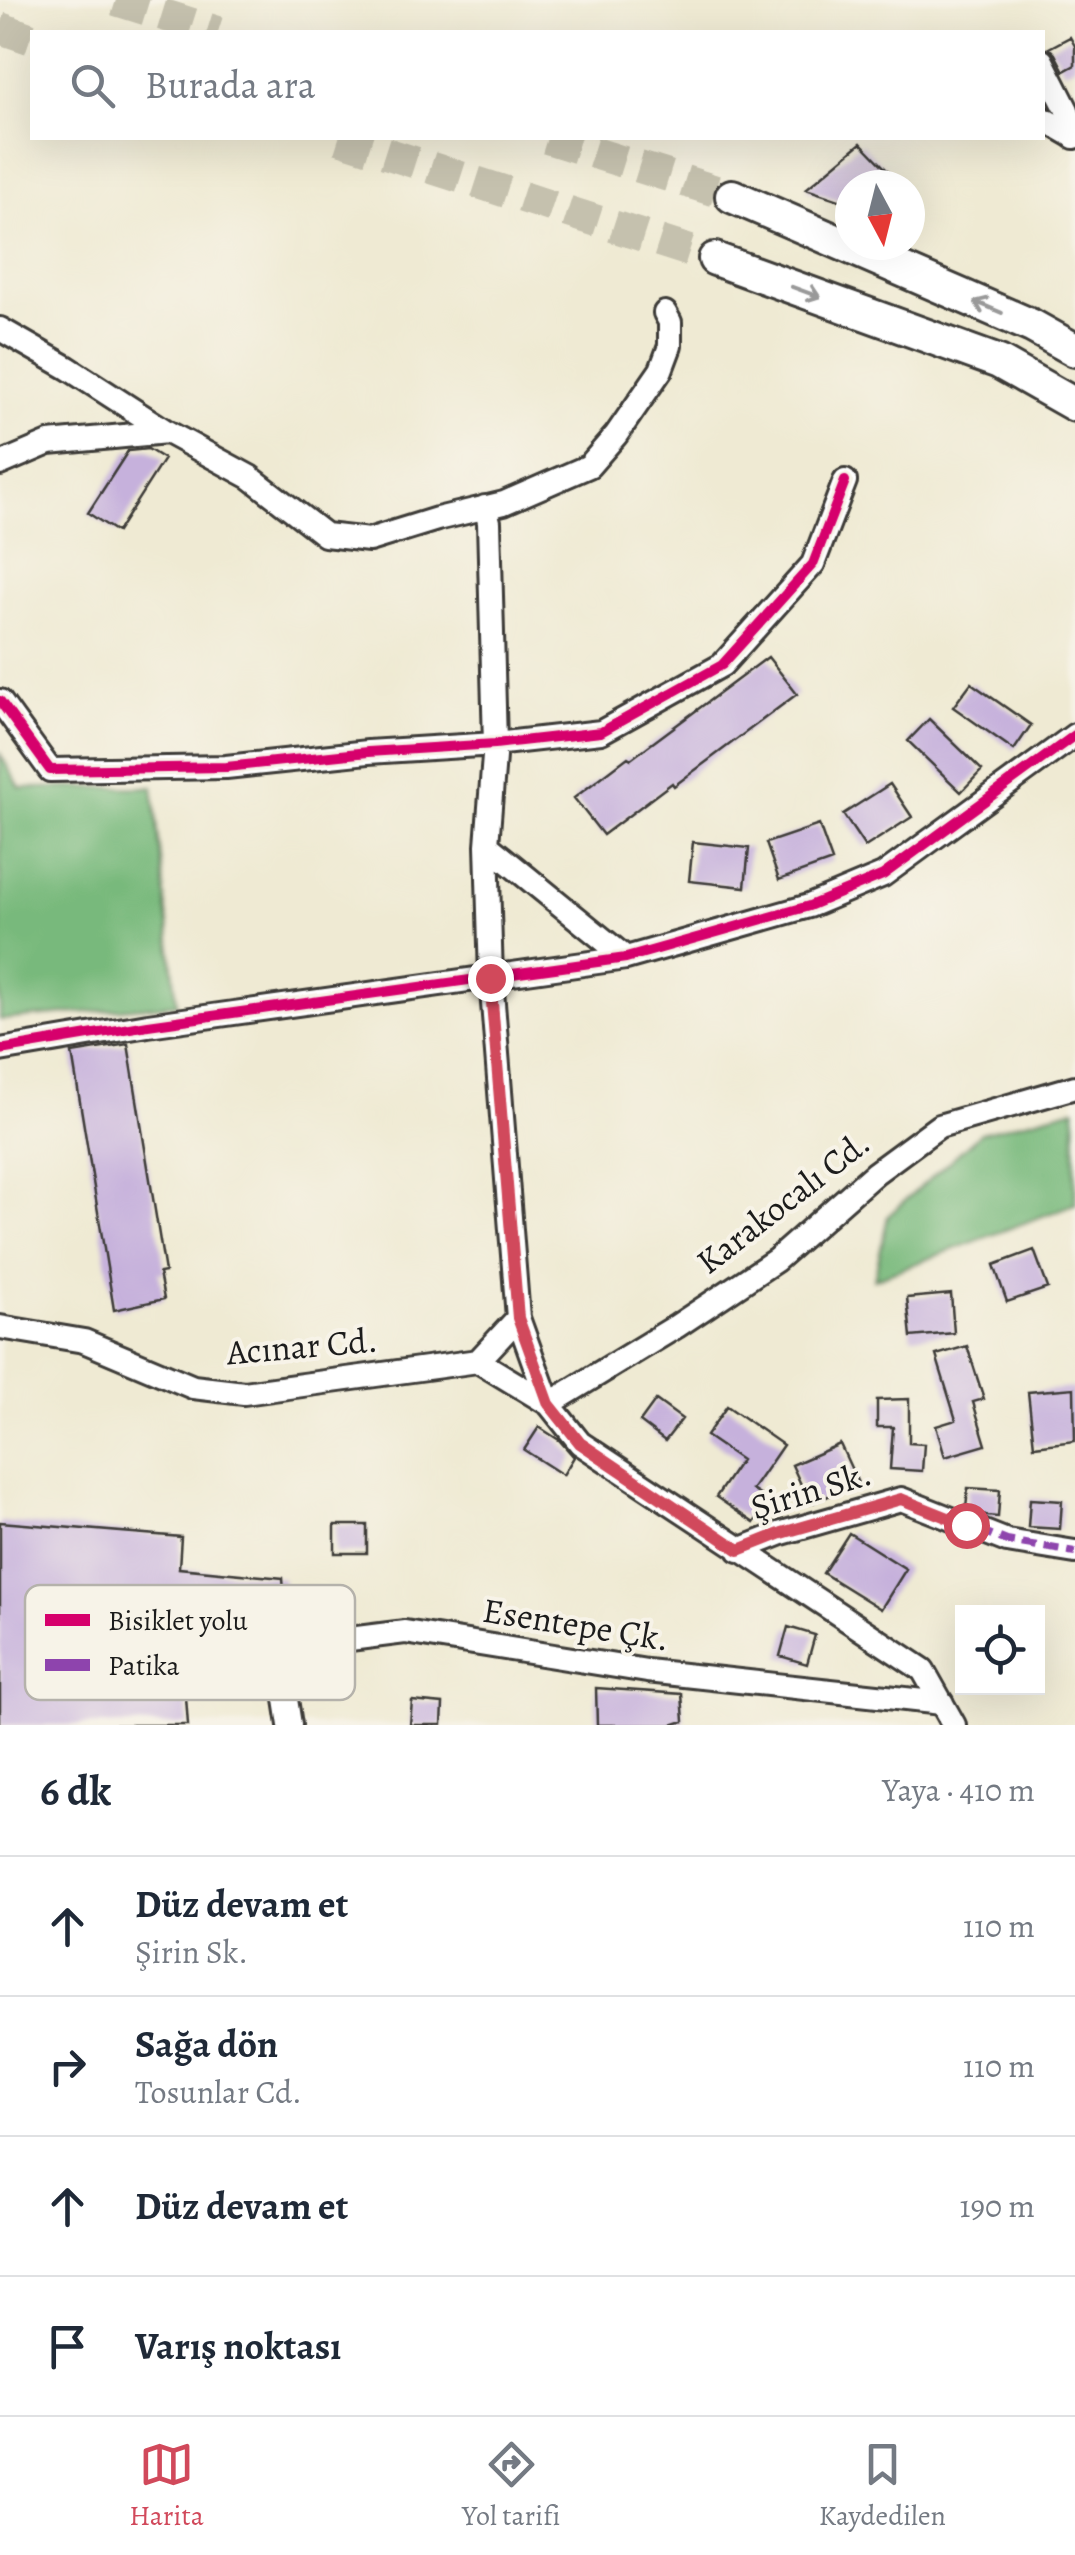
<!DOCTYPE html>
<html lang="tr">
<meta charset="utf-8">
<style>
:root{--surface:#fff;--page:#f2f2f3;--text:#1f2937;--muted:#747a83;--line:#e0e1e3;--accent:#d1495b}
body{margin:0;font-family:Alegreya,serif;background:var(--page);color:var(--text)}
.controls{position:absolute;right:30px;bottom:30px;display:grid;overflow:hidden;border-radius:0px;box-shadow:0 10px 40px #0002}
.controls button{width:90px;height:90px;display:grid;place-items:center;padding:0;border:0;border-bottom:2px solid var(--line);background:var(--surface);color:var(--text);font:50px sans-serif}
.compass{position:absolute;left:835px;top:170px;width:90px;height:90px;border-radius:50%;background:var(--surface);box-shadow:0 10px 40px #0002;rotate:173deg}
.stop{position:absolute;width:30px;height:30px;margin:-22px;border:8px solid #d1495b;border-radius:50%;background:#fff}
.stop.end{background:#d1495b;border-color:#fff;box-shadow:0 2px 10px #0008}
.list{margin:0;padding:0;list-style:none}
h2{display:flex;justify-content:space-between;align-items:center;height:130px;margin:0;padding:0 40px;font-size:42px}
h2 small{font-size:32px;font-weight:400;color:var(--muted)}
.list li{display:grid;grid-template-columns:65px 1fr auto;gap:30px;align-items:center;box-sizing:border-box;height:140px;padding:0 40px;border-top:2px solid var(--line)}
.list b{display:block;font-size:38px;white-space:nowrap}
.list p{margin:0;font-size:32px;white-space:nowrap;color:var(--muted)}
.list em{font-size:32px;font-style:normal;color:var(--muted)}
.icon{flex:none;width:55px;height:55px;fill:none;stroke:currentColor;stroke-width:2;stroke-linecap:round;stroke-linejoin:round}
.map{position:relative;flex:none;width:1075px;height:1725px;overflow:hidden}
.search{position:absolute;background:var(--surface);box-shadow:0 10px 40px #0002;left:30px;right:30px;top:30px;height:110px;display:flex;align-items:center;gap:25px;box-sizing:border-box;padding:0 35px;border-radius:0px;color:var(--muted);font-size:38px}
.sheet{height:690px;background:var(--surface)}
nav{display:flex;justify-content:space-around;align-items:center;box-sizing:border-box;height:140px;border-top:2px solid var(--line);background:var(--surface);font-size:28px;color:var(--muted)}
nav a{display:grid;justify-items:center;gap:5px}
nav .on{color:var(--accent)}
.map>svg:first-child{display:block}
.forest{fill:#78b97c;stroke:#4a6a4c;stroke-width:2.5}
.building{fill:#c6b1dc}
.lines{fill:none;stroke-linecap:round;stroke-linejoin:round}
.highway-tunnel{stroke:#c5c1ae;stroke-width:32;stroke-dasharray:32 16;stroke-linecap:butt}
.minor-casing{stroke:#3c3b37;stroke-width:28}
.highway-casing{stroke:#3c3b37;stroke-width:38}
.minor{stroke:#fff;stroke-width:22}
.highway{stroke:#fff;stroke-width:32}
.quiet{stroke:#8e44ad;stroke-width:8;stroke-dasharray:15 8;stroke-linecap:butt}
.cycleway-casing{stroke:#f7f3e8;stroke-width:16}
.cycleway{stroke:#d6006c;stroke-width:10}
.oneway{stroke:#999}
.route{stroke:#d1495b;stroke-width:12}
.labels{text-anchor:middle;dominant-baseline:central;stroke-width:8;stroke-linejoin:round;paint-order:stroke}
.street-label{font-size:35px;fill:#1c1c1c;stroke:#f7f3e8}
.key{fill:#f7f3e8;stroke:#b5b2ab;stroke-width:2.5}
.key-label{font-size:28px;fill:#1c1c1c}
</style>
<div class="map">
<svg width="1075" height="1725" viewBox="0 0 1075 1725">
<rect width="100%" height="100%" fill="#f7f3e8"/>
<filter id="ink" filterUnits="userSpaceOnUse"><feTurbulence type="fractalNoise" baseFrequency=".01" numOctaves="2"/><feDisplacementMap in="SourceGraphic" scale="20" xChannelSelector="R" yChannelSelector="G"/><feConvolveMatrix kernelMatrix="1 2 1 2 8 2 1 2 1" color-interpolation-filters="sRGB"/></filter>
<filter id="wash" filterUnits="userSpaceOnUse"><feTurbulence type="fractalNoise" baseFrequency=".0048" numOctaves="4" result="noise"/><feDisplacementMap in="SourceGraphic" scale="40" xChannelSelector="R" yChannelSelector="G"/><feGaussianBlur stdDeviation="2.25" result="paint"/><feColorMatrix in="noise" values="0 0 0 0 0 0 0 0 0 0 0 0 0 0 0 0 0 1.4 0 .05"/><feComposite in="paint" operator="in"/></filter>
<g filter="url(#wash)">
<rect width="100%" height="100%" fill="#efead3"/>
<!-- forest -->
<path class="forest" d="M0 754 20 788 153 787 177 1004 0 1020Z
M1075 1108V1204L874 1279 888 1216 981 1133Z"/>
<g id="blocks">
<!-- building -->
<path class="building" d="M1070 37 1075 46V65L1064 71 1055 54 1049 48Z
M861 143 889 172 870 185H850V199L845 202 806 189Z
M148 449 164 459 117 532 88 513 128 451Z
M768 657 797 694 674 786 672 783 603 835 574 798 628 757 631 759Z
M971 683 1031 725 1014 750 953 707Z
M929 719 982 770 961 792 908 741Z
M890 784 912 817 865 847 843 814Z
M819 825 832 861 779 880 766 843Z
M693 842 749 848 745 887 689 881Z
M128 1044 165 1272 159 1273 164 1299 114 1310 72 1053Z
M1034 1250 1048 1288 1007 1302 994 1265Z
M951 1294 954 1333 911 1337 907 1298Z
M967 1346 984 1399 973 1402 986 1445 945 1457 936 1426 956 1420 936 1355Z
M1074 1388 1075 1441 1034 1446 1028 1392Z
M909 1399V1443L924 1444 922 1471 890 1469 893 1427H877V1400Z
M656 1400 682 1419 665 1441 640 1422Z
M727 1406 783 1445 752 1490 769 1501 754 1523 716 1497 741 1460 706 1436Z
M539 1427 559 1440 574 1457 563 1475 524 1450Z
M840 1444 858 1483 810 1504 792 1465Z
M968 1488 1000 1490 998 1517 986 1516 966 1509Z
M1030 1499 1062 1501 1060 1529 1028 1527Z
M0 1522 181 1537 179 1568 283 1578 285 1606 269 1605 265 1638 181 1629 176 1696 186 1697 188 1725H0Z
M335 1525H367V1553H335Z
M849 1533 906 1569 881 1609 823 1573Z
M788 1627 815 1635 807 1664 780 1656Z
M596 1688 682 1694 684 1721 672 1725H597Z
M412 1701 443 1704 442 1725H410Z"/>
</g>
</g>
<g filter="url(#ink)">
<use href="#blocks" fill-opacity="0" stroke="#3c3b37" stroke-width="2.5"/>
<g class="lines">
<!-- highway-tunnel -->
<path class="highway-tunnel" d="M116 0 218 32
M0 28 32 39
M339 138 715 259
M547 138 732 196"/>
<!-- minor casing -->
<g class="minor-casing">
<path id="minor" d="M1042 61 1067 110 1074 137
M1042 118 1075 137
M0 329 68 368 167 432 250 477 325 535 369 540 437 519 504 503 589 466 616 435 661 370 670 346V322L665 313
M0 464 49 443 167 432
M485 507 489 522 495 744 487 845 491 978 518 1318
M0 701 50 770 226 767 368 752 495 744 601 732 722 665 813 564 845 481
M487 845 626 958
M0 1050 148 1025 626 958 809 906 883 875 1075 735
M0 1327 84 1341 193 1387 244 1393 478 1361 549 1404
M478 1361 518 1318 549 1404 580 1443 923 1670 954 1725
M549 1404 677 1326 776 1260 875 1173 939 1126 1075 1087
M739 1550 782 1533 901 1499 1007 1541 1075 1552
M290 1725 278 1648 405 1632 647 1671 942 1703"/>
</g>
<!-- highway casing -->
<g class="highway-casing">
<path id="highway" d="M732 196 1032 326 1075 350
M715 259 999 362 1075 405"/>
</g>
<!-- minor -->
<use href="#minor" class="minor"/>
<!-- highway -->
<use href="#highway" class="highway"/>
<!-- quiet -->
<path class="quiet" d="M739 1550 782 1533 901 1499 1007 1541 1075 1552"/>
<!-- cycleway casing -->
<g class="cycleway-casing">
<path id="cycleway" d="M0 701 50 770 226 767 368 752 495 744 601 732 722 665 813 564 845 481
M0 1050 148 1025 626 958 809 906 883 875 1075 735"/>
</g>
<!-- cycleway -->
<use href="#cycleway" class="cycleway"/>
</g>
<!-- one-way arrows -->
<defs><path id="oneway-shaft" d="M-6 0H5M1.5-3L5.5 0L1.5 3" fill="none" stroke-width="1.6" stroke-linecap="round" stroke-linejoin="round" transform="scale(2.5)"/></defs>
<g class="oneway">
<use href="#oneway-shaft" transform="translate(806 292) rotate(20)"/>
<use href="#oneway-shaft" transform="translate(988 307) rotate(-157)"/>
</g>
</g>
<g class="lines" filter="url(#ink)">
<!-- route -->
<path class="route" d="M490 978 518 1318 549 1404 580 1443 739 1550 782 1533 901 1499 966 1525"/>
</g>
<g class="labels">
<!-- street labels -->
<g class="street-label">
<text transform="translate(783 1202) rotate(-38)">Karakocalı Cd.</text>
<text transform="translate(302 1346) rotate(-5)">Acınar Cd.</text>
<text transform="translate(811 1490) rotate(-17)">Şirin Sk.</text>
<text transform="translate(576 1624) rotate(9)">Esentepe Çk.</text>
</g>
</g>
<!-- legend -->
<rect x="25" y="1585" width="330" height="115" rx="15" class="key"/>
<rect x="45" y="1614" width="45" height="12" fill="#d6006c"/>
<rect x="45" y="1659" width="45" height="12" fill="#8e44ad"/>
<g class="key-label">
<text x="108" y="1630">Bisiklet yolu</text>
<text x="108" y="1675">Patika</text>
</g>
</svg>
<div class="controls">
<button><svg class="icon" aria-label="locate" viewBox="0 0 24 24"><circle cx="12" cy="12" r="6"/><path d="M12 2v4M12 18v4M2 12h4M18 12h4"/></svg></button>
</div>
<svg class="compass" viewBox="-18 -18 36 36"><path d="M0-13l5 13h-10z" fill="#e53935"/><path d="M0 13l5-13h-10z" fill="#747a83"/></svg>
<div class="stop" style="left:966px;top:1525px"></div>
<div class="stop end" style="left:490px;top:978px"></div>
<div class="search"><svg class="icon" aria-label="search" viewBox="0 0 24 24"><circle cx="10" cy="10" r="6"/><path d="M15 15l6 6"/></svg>Burada ara</div>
</div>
<section class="sheet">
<h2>6 dk<small>Yaya · 410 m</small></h2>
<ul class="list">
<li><svg class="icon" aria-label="ahead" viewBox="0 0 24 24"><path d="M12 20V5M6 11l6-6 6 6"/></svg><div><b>Düz devam et</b><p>Şirin Sk.</p></div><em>110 m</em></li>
<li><svg class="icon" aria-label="right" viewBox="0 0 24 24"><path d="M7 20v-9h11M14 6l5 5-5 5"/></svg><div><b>Sağa dön</b><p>Tosunlar Cd.</p></div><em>110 m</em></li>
<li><svg class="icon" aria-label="ahead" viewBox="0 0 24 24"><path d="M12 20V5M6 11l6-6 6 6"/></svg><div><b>Düz devam et</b></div><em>190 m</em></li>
<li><svg class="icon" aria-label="arrive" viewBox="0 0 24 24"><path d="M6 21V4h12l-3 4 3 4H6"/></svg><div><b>Varış noktası</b></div></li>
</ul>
</section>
<nav>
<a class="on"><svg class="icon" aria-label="map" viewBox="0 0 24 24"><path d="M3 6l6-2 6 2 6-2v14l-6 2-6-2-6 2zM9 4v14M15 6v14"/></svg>Harita</a>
<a><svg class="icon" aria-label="directions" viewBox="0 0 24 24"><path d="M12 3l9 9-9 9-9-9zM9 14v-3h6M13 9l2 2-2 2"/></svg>Yol tarifi</a>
<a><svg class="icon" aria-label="saved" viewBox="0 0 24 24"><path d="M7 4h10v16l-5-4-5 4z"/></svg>Kaydedilen</a>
</nav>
